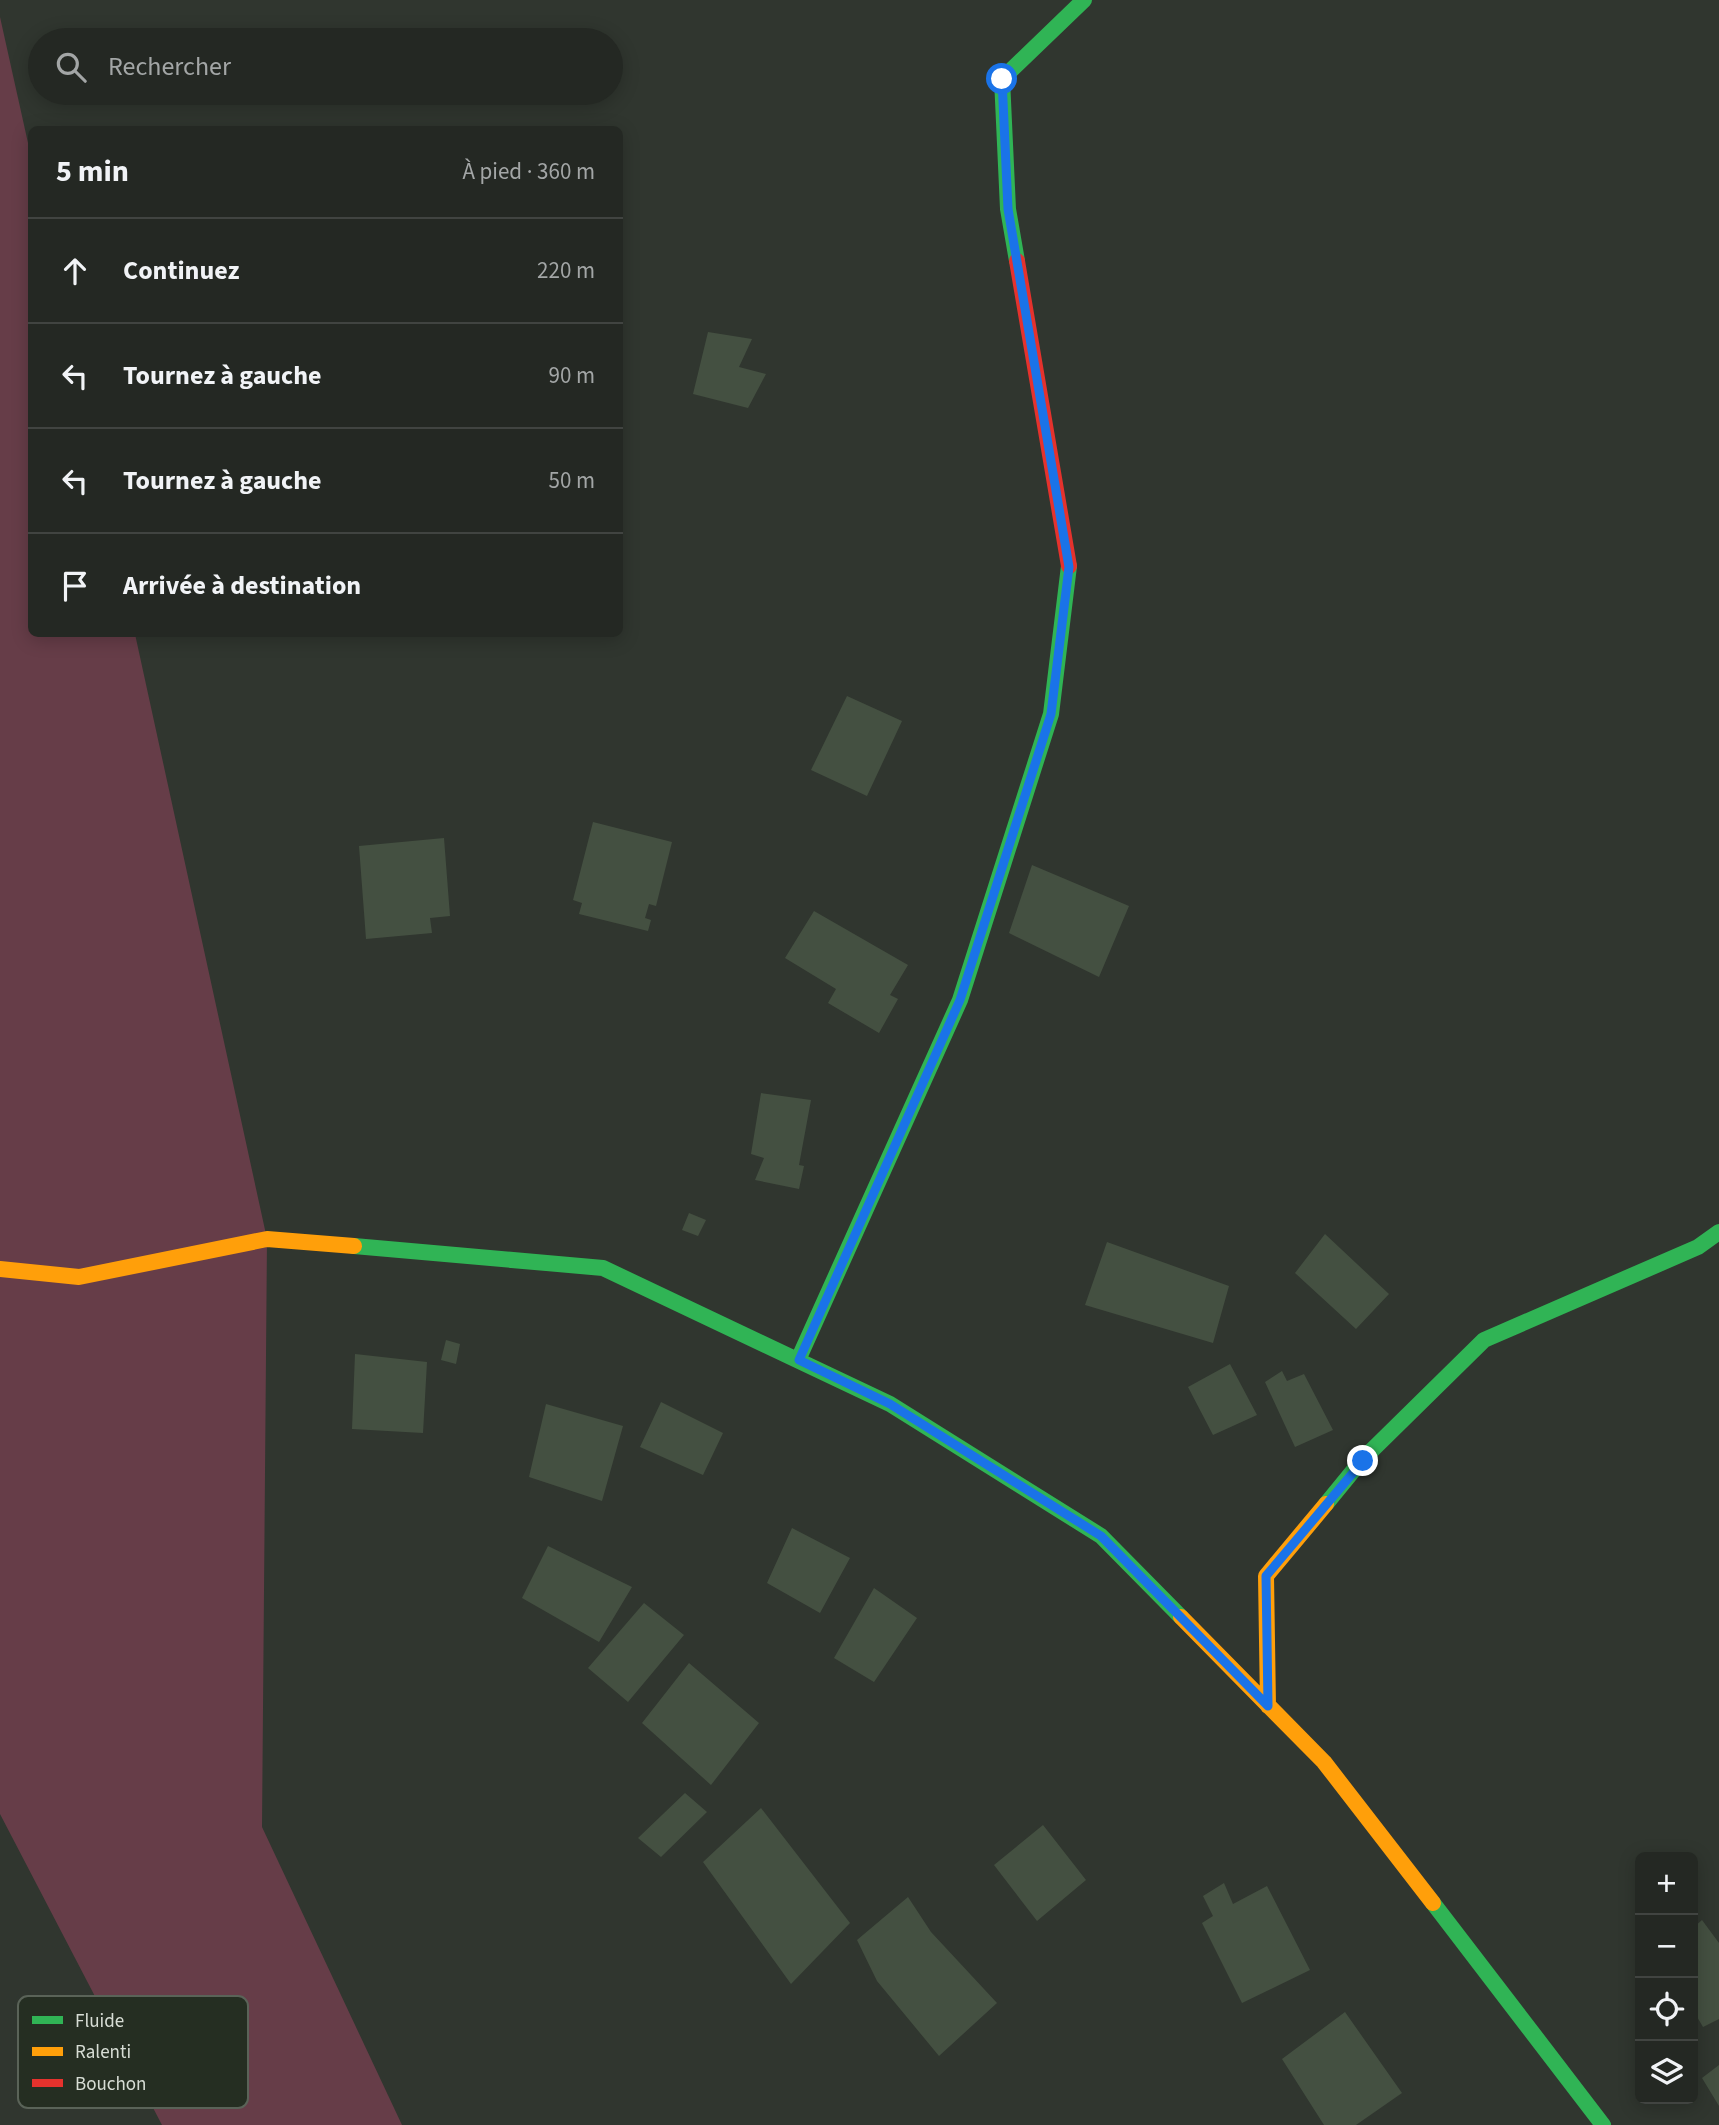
<!DOCTYPE html>
<html lang="fr">
<meta charset="utf-8">
<style>
:root{--surface:#242823;--page:#2c302b;--text:#f1f3f6;--muted:#a3a6a6;--line:#414441}
body{margin:0;font-family:"Source Sans 3",sans-serif;background:var(--page);color:var(--text)}
.controls{position:absolute;right:21px;bottom:21px;display:grid;overflow:hidden;border-radius:10px;box-shadow:0 4px 18px #0003}
.controls button{width:63px;height:63px;display:grid;place-items:center;padding:0;border:0;border-bottom:2px solid var(--line);background:var(--surface);color:var(--text);font:35px sans-serif}
.stop{position:absolute;width:21px;height:21px;margin:-16px;border:5px solid #1a73e8;border-radius:50%;background:#fff}
.stop.end{background:#1a73e8;border-color:#fff;box-shadow:0 2px 7px #0008}
.list{margin:0;padding:0;list-style:none}
h2{display:flex;justify-content:space-between;align-items:center;height:91px;margin:0;padding:0 28px;font-size:30px}
h2 small{font-size:23px;font-weight:400;color:var(--muted)}
.list li{display:grid;grid-template-columns:46px 1fr auto;gap:21px;align-items:center;box-sizing:border-box;height:105px;padding:0 28px;border-top:2px solid var(--line)}
.list b{display:block;font-size:26px;white-space:nowrap}
.list em{font-size:23px;font-style:normal;color:var(--muted)}
.icon{flex:none;width:38px;height:38px;fill:none;stroke:currentColor;stroke-width:2;stroke-linecap:round;stroke-linejoin:round}
.map{position:relative;flex:none;width:1719px;height:2125px;overflow:hidden}
.search{position:absolute;background:var(--surface);box-shadow:0 4px 18px #0003;left:28px;top:28px;width:595px;height:77px;display:flex;align-items:center;gap:18px;box-sizing:border-box;padding:0 24px;border-radius:38px;color:var(--muted);font-size:26px}
.panel{position:absolute;background:var(--surface);box-shadow:0 4px 18px #0003;left:28px;top:126px;width:595px;height:511px;border-radius:10px}
.map>svg:first-child{display:block}
.green{fill:#663d48}
.building{fill:#445041}
.lines{fill:none;stroke-linecap:round;stroke-linejoin:round}
.fast{stroke:#30b455;stroke-width:16}
.slow{stroke:#ff9f0a;stroke-width:16}
.jam{stroke:#e5322d;stroke-width:16}
.route{stroke:#1a73e8;stroke-width:9}
.key{fill:#252e22;stroke:#5a6358;stroke-width:2}
.key-label{font-size:19px;fill:#d7ddd5}
</style>
<div class="map">
<svg width="1719" height="2125" viewBox="0 0 1719 2125">
<rect width="100%" height="100%" fill="#30362f"/>
<!-- green -->
<path class="green" d="M0 17 32 161V634H135L267 1239 262 1827 402 2125H162L0 1814Z"/>
<!-- building -->
<path class="building" d="M708 332 752 339 739 367 766 374 748 408 693 394Z
M847 696 902 721 867 796 811 770Z
M593 822 672 842 656 906 649 904 645 918 651 920 648 931 579 914 582 903 573 900Z
M444 838 450 916 430 918 432 933 366 939 359 846Z
M1032 865 1129 906 1099 977 1009 933Z
M814 911 908 965 890 995 898 999 879 1033 828 1003 836 989 785 958Z
M761 1093 811 1100 799 1165 804 1166 799 1189 755 1180 764 1158 751 1154Z
M689 1213 706 1220 698 1236 682 1230Z
M1325 1234 1389 1294 1356 1329 1295 1273Z
M1107 1242 1229 1286 1213 1343 1085 1305Z
M446 1340 460 1344 456 1364 441 1360Z
M355 1354 427 1362 423 1433 352 1429Z
M1230 1364 1257 1415 1213 1435 1188 1387Z
M1282 1371 1287 1381 1304 1374 1333 1430 1295 1447 1265 1382Z
M661 1402 723 1433 703 1475 640 1447Z
M546 1404 623 1426 602 1501 529 1477Z
M792 1528 850 1558 820 1613 767 1583Z
M548 1546 632 1587 599 1642 522 1598Z
M874 1588 917 1618 874 1682 834 1658Z
M644 1603 684 1635 628 1702 588 1668Z
M689 1663 759 1723 711 1785 642 1723Z
M685 1793 707 1812 661 1857 638 1838Z
M761 1808 850 1923 791 1984 703 1862Z
M1043 1825 1086 1880 1037 1921 994 1865Z
M1224 1883 1233 1904 1267 1886 1310 1970 1242 2003 1202 1923 1213 1916 1203 1896Z
M908 1897 931 1932 997 2003 939 2056 877 1981 857 1940Z
M1702 1920 1719 1943V2019L1703 2027 1693 2010V1928Z
M1345 2012 1402 2093 1356 2125H1324L1282 2059Z
M1719 2065V2106L1702 2078Z"/>
<g class="lines">
<!-- fast -->
<path class="fast" d="M1017 261 1008 209 1002 79 1084 0
M354 1246 603 1268 890 1404 1101 1536 1181 1617
M798 1360 960 1000 1051 714 1069 566
M1326 1504 1362 1460 1484 1340 1698 1247 1719 1232
M1433 1903 1603 2125"/>
<!-- slow -->
<path class="slow" d="M0 1269 79 1277 267 1239 354 1246
M1181 1617 1324 1762 1433 1903
M1268 1706 1266 1576 1326 1504"/>
<!-- jam -->
<path class="jam" d="M1017 261 1069 566"/>
</g>
<g class="lines">
<!-- route -->
<path class="route" d="M1002 79 1008 209 1069 567 1051 714 960 1000 799 1360 890 1404 1101 1536 1268 1706 1266 1576 1363 1461"/>
</g>
<!-- legend -->
<rect x="18" y="1996" width="230" height="112" rx="10" class="key"/>
<rect x="32" y="2016" width="31" height="8" fill="#30b455"/>
<rect x="32" y="2047" width="31" height="9" fill="#ff9f0a"/>
<rect x="32" y="2079" width="31" height="8" fill="#e5322d"/>
<g class="key-label">
<text x="75" y="2027">Fluide</text>
<text x="75" y="2058">Ralenti</text>
<text x="75" y="2090">Bouchon</text>
</g>
</svg>
<div class="controls">
<button>+</button>
<button>−</button>
<button><svg class="icon" aria-label="locate" viewBox="0 0 24 24"><circle cx="12" cy="12" r="6"/><path d="M12 2v4M12 18v4M2 12h4M18 12h4"/></svg></button>
<button><svg class="icon" aria-label="layers" viewBox="0 0 24 24"><path d="M12 4l9 5-9 5-9-5zM3 14l9 5 9-5"/></svg></button>
</div>
<div class="stop" style="left:1002px;top:79px"></div>
<div class="stop end" style="left:1363px;top:1461px"></div>
<div class="search"><svg class="icon" aria-label="search" viewBox="0 0 24 24"><circle cx="10" cy="10" r="6"/><path d="M15 15l6 6"/></svg>Rechercher</div>
<section class="panel">
<h2>5 min<small>À pied · 360 m</small></h2>
<ul class="list">
<li><svg class="icon" aria-label="ahead" viewBox="0 0 24 24"><path d="M12 20V5M6 11l6-6 6 6"/></svg><div><b>Continuez</b></div><em>220 m</em></li>
<li><svg class="icon" aria-label="left" viewBox="0 0 24 24"><path d="M17 20v-9H6M10 6l-5 5 5 5"/></svg><div><b>Tournez à gauche</b></div><em>90 m</em></li>
<li><svg class="icon" aria-label="left" viewBox="0 0 24 24"><path d="M17 20v-9H6M10 6l-5 5 5 5"/></svg><div><b>Tournez à gauche</b></div><em>50 m</em></li>
<li><svg class="icon" aria-label="arrive" viewBox="0 0 24 24"><path d="M6 21V4h12l-3 4 3 4H6"/></svg><div><b>Arrivée à destination</b></div></li>
</ul>
</section>
</div>
